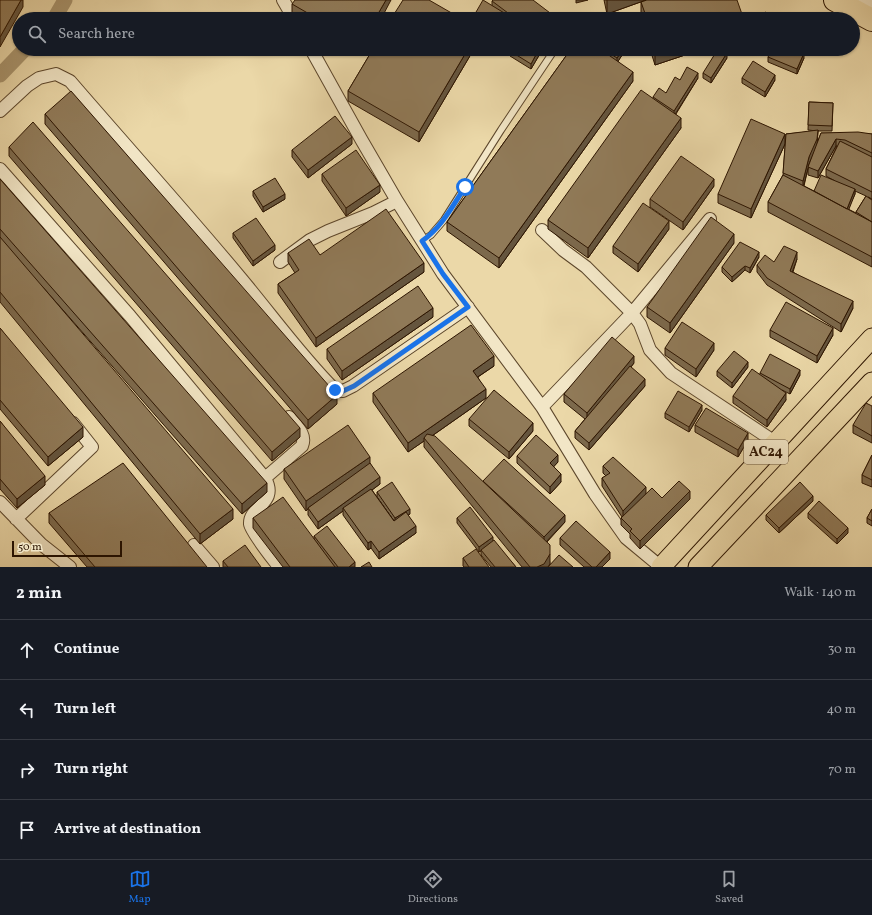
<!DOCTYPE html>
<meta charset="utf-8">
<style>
:root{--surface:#171b24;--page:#20242c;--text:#f1f3f6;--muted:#9ea1a6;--line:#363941;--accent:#1a73e8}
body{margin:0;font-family:Vollkorn,serif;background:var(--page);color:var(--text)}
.scale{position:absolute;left:12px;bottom:10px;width:110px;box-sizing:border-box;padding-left:4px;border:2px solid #2d1501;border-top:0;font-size:11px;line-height:14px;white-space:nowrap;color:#2d1501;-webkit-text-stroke:3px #f2e6c6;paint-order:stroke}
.stop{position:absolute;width:12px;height:12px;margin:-9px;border:3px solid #1a73e8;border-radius:50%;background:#fff}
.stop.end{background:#1a73e8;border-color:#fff;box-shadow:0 1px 4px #0008}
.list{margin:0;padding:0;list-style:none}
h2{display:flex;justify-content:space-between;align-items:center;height:52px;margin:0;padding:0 16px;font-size:17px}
h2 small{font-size:13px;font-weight:400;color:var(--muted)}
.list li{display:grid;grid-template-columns:26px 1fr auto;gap:12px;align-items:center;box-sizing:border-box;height:60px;padding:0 16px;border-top:1px solid var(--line)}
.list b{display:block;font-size:15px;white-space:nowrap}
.list em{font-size:13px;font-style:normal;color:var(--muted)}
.icon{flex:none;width:22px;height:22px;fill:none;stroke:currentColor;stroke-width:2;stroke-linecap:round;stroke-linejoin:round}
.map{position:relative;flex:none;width:872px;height:567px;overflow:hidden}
.search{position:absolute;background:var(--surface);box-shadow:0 1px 3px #0004;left:12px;right:12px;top:12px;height:44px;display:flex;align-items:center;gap:10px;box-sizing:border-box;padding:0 14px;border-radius:22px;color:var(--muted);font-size:15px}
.sheet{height:292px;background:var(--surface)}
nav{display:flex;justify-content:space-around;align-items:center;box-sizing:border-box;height:56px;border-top:1px solid var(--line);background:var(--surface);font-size:11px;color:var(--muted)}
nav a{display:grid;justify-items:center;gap:2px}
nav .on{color:var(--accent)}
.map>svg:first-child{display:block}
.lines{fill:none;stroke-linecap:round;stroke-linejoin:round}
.canal{stroke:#aa966f;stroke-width:15}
.lane-casing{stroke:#5c462b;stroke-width:8}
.street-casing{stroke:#5c462b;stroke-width:14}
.secondary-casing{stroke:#2d1501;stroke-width:19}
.primary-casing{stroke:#2d1501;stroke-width:21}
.highway-casing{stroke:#2d1501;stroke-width:24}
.lane{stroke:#f2e6c6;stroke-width:6}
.street{stroke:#f2e6c6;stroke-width:12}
.secondary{stroke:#f2e6c6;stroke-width:17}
.primary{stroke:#ebd8a8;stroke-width:19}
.highway{stroke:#ebd8a8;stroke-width:22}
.wall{fill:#7c694c;stroke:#2d1501;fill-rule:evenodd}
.shaded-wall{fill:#65553e;stroke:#2d1501}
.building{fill:#907a58;stroke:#2d1501}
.route{stroke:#1a73e8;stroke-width:5}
.labels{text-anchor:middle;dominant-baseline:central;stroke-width:3;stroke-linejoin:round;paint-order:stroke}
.shield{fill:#f2e6c6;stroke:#68543c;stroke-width:1}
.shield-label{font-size:14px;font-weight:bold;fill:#2d1501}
</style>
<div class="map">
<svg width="872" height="567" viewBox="0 0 872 567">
<rect width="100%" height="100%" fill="#ebd8a8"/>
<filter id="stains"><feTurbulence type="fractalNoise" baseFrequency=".005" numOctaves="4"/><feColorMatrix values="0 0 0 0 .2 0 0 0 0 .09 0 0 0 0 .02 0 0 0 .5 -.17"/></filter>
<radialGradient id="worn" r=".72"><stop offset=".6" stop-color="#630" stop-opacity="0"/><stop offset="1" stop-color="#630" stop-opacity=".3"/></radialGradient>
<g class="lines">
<!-- canal -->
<path class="canal" d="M54 19 65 0
M0 75 25 49"/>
<!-- lane casing -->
<g class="lane-casing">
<path id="lane" d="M422 241 431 235 444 220 501 130 555 49"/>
</g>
<!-- street casing -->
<g class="street-casing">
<path id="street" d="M283 0 294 19
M311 49 361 139 397 201 443 274 542 407 595 494 626 538 661 567
M0 111 27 86 39 78 56 74 70 81C126 146 184 210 239 276 271 314 300 355 335 390L343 391 353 386 468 307
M0 169 130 316 265 478C279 504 249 506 250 524 251 532 273 559 279 567
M542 230 563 250 586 267 632 313 640 324 650 350 671 373 775 442
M280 262 310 240 328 231 373 213 397 201
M542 407 632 313 710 219
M265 478 302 446C307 434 296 426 289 417
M0 502 41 544 70 567
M16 519 92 447 73 423
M194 545 213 567"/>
</g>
<!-- secondary casing -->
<g class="secondary-casing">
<path id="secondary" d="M860 0 872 8"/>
</g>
<!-- primary casing -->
<g class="primary-casing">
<path id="primary" d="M661 567 872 338
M698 567 872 382"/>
</g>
<!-- highway casing -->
<g class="highway-casing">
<path id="highway" d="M835 0 872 20"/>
</g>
<!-- lane -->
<use href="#lane" class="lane"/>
<!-- street -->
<use href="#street" class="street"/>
<!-- secondary -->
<use href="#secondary" class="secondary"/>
<!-- primary -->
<use href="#primary" class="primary"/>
<!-- highway -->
<use href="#highway" class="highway"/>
</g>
<!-- wall -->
<path class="wall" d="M604 0H646L607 14Z
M492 1 558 19H472L492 6Z
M641 2 743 19H641Z
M292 4 381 19H302L292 14Z
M355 49H363L361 53Z
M373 49H474L419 142 348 101V91Z
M541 49V52L531 69 510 56V51Z
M571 49H626L618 61 633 81 499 268 447 231V222Z
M650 49H703L655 65Z
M768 57 804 58 797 74 768 62Z
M727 58 711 83 703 78V73Z
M698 78 676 114 681 128 588 258 548 229V220L653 98V97L666 93 680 80Z
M742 78 775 80 765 97 742 83Z
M809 102 833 103 832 131H818L817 143 821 133 872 134V199L868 197 872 200V267L768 212V202L783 175 786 134 817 131 808 130ZM836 146H837L826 169V176L835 181 814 191 804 186 809 164 812 157 808 167V175L818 178ZM855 191 866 196 856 212V213L848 209 855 194Z
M45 114 337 404 308 429 45 124Z
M352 144 308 178 292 157V150Z
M785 144 751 218 718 203V194Z
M9 147 300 437 272 461 9 156Z
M322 174 380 192 346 216 322 181Z
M0 179 267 492 242 514 41 285 233 519 200 544 0 302Z
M714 186 683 230 650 207V199Z
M253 191 285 199 263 212 253 196Z
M669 229 638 272 613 253V246Z
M233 233 275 250 253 266 233 238Z
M734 243 670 333 647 317V307Z
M288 253 320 255 424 272 316 347 278 293V284L295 273 288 262Z
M759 257 750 273 745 270 732 282 722 272V267Z
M797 259 793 272 853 308 841 332 767 285 757 272V265Z
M433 317 342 380 327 359V349Z
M0 328 83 437 48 466 0 409Z
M770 330 833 335 817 363 770 337Z
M665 348 714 350 696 377 665 355Z
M634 363 631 367 645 386 589 450 575 438V431L585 419 564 402V394Z
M494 366 478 377 486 398 432 436 483 482V481L565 522 547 542 550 564 548 567H522L424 447V441L408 452 373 402V393Z
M748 367 732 388 717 376V371Z
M760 373 800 375 790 394 782 390 786 400 767 427 733 403V396L760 374Z
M872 406V443L853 433V425Z
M702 410 689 432 665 418V413Z
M469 419 533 431 509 459 469 426Z
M0 421 45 485 17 508 0 489Z
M695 425 748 440 738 457 695 432Z
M872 455V487L862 483V475Z
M517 456 558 462 553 467 561 482 550 494 517 463Z
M370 463 380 484 372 490 394 521 377 497V492L410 514 408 515 416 533 379 559 371 548 368 550 343 515V511L318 529 308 515V509L306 511 284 479V469Z
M603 466 646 494 662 498 690 499 640 549 630 538V534L621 525V518L622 517 602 486V478L606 476 603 473Z
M813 501 779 533 766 520V515Z
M872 509V526L867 523V518Z
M49 513 207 567H87L49 523Z
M808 513 848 533 837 544 808 518Z
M253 518 314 539V536L355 567H283L253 528Z
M457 518 493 541 516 567H491L481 555V551L479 552 457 523Z
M560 538 610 559 602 567H584L560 545Z
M463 558 489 567H464L463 566Z
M223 561 261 567H223Z"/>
<!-- shaded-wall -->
<path class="shaded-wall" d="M21 0H23V7L0 47V37Z
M386 0H391L381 19H375Z
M576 0H588L576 3Z
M607 0H646L607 14Z
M468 49H474L419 142V132Z
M539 49H541V52L531 69V64Z
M623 49H626L617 63V58Z
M655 49H703L655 65Z
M727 53V58L711 83V78Z
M804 53V58L797 74V69Z
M633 72V81L499 268V258Z
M698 73V78L674 116V111Z
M775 75V80L765 97V92Z
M681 118V128L588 258V248Z
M818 130 817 146 809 164 803 188V181L809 157Z
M785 134V144L751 218V209Z
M352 137V144L308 178V170Z
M836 139V146L818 178V171Z
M714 179V186L683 230V222Z
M380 185V192L346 216V208Z
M855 189V194L847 214V209Z
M285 194V199L263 212V207Z
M669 221V229L638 272V264Z
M734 234V243L670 333V323Z
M275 245V250L253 266V261Z
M759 252V257L750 273V268Z
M797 252V259L790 278V271Z
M424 263V272L316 347V338Z
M745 266V270L732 282V277Z
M853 301V308L841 332V324Z
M433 308V317L342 380V371Z
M833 328V335L817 363V356Z
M714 343V350L696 377V369Z
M494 356V366L473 380V371Z
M634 356V363L587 420V413Z
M748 362V367L732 388V383Z
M800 370V375L790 394V389Z
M645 379V386L589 450V443Z
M486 389V398L426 440 424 438V441L408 452V443Z
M786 393V400L767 427V420Z
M337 395V404L308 429V420Z
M702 405V410L689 432V427Z
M533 423V431L509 459V452Z
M83 427V437L48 466V457Z
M300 428V437L272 461V452Z
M748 433V440L738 457V450Z
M558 455V462L550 471V463Z
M370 457V466L308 508V509L306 511V501Z
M561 474V482L550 494V487Z
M45 476V485L17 508V499Z
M380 477V484L345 510 343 508V511L318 529V522Z
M267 483V492L242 514V504Z
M646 487V494L623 518V511Z
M690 491V499L640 549V541Z
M813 496V501L779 533V528Z
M233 509V519L200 544V534Z
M410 509V514L395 523V518Z
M565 515V522L544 544V537Z
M416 526V533L379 559V552Z
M848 528V533L837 544V539Z
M493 537V542L479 552V547Z
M371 541V548L368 550V543Z
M610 552V559L602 567H596Z
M550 554V564L548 567H537Z
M355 562V567H349Z"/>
<!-- building -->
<path class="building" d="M0 0H21L0 37Z
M295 0H386L375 19H318L292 4Z
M403 0H429L462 19H391Z
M483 0 514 19H472Z
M493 0H533L558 19H516L492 1Z
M647 0H737L743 17 737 19H647L641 2Z
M765 12 776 17 775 19H761Z
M781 16 788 19H779Z
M373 49H468L419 132 348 91Z
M511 49H539L531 64 510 51Z
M571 49H600L633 72 499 258 447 222Z
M603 49H623L617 58Z
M718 49H722L727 53 711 78 703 73Z
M772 49H795L804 53 797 69 768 57Z
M753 61 775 75 765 92 742 78Z
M687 67 698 73 674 111 653 97 659 88 666 93 675 77 680 80Z
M641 90 681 118 588 248 548 220Z
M71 91 337 395 308 420 45 114Z
M809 102 833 103 832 126 808 125Z
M335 116 352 137 308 170 292 150Z
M751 119 785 134 751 209 718 194Z
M33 122 300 428 272 452 9 147Z
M818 130 817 139 809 157 803 181 783 173 786 134Z
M858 132 872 134V153L845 140 836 139 818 171 808 167 821 133Z
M840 141 872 157V192L826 169Z
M356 150 380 185 346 208 322 174Z
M681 156 714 179 683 222 650 199Z
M783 175 872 222V257L768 202Z
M821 175 855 189 847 209 814 191Z
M275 178 285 194 263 207 253 191Z
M0 179 267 483 242 504 0 229Z
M866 196 872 200V222L856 212Z
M643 203 669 221 638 264 613 246Z
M386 209 424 263 316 338 278 284 299 270 288 253 309 239 320 255Z
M711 217 734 234 670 323 647 307Z
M256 218 275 245 253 261 233 233Z
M0 237 233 509 200 534 0 292Z
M740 242 759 252 750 268 745 266 732 277 722 267Z
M784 246 797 252 790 271 853 301 841 324 767 278 757 265 765 255 774 262Z
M418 286 433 308 342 371 327 349Z
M786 302 833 328 817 356 770 330Z
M682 322 714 343 696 369 665 348Z
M471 325 494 356 473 371 486 389 408 443 373 393Z
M0 328 83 427 48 457 0 400Z
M612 337 634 356 587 413 564 394Z
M734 351 748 362 732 383 717 371Z
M770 354 800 370 790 389 760 373Z
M630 366 645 379 589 443 575 431Z
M752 369 786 393 767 420 733 396Z
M494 390 533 423 509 452 469 419Z
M678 391 702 405 689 427 665 413Z
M866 403 872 406V436L853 425Z
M706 408 748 433 738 450 695 425Z
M0 421 45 476 17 499 0 479Z
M348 425 370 457 306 501 284 469Z
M427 434 435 436 550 545V554L544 564 537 567H530L424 438Z
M536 435 558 455 550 463 561 474 550 487 517 456Z
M872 455V480L862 475Z
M613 457 646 487 623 511 602 478 610 473 603 466Z
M504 459 565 515 544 537 483 481Z
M123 463 207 567H95L49 513Z
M370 463 380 477 318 522 308 508Z
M679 481 690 491 640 541 630 531 632 529 621 518 652 488 662 498Z
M392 482 410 509 395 518 377 492Z
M800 482 813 496 779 528 766 515Z
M371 489 394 521 406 512 416 526 379 552 371 541 368 543 343 508Z
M283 497 335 567H290L253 518Z
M819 501 848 528 837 539 808 513Z
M470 507 493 537 479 547 457 518Z
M872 509V521L867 518Z
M576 521 610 552 596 567H592L560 538Z
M327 526 355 562 349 567H338L314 536Z
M494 540 516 567H495L481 550Z
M245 545 261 567H228L223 561Z
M476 549 489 567H469L463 558Z
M559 555 573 567H548Z
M369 562 372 567H361Z"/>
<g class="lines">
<!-- route -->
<path class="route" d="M335 390 343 391 354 386 468 307 443 274 422 241C441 228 452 207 465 187"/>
</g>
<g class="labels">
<!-- shield labels -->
<rect class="shield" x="744" y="440" width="44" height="24" rx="3"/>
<g class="shield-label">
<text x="766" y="452">AC24</text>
</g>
</g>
<rect width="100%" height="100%" filter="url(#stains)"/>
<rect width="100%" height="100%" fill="url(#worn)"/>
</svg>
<div class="scale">50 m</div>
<div class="stop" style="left:465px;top:187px"></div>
<div class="stop end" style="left:335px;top:390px"></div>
<div class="search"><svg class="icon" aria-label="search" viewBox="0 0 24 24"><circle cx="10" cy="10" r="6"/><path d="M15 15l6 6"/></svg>Search here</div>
</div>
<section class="sheet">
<h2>2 min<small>Walk · 140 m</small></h2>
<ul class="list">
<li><svg class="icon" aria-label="ahead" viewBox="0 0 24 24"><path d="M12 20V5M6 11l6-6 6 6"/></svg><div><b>Continue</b></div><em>30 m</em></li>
<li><svg class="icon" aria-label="left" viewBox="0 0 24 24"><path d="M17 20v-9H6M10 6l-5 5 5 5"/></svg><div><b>Turn left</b></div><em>40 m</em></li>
<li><svg class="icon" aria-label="right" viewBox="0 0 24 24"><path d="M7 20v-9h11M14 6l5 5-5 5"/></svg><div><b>Turn right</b></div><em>70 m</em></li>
<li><svg class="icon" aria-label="arrive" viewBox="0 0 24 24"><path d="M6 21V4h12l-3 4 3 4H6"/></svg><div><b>Arrive at destination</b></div></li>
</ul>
</section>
<nav>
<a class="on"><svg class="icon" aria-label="map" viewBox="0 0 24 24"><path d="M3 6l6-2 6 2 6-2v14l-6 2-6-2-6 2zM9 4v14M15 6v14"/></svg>Map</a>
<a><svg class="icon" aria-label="directions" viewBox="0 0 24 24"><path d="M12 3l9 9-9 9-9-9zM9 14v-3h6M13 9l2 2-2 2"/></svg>Directions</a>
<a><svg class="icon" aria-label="saved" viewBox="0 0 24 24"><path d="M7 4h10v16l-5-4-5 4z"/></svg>Saved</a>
</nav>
